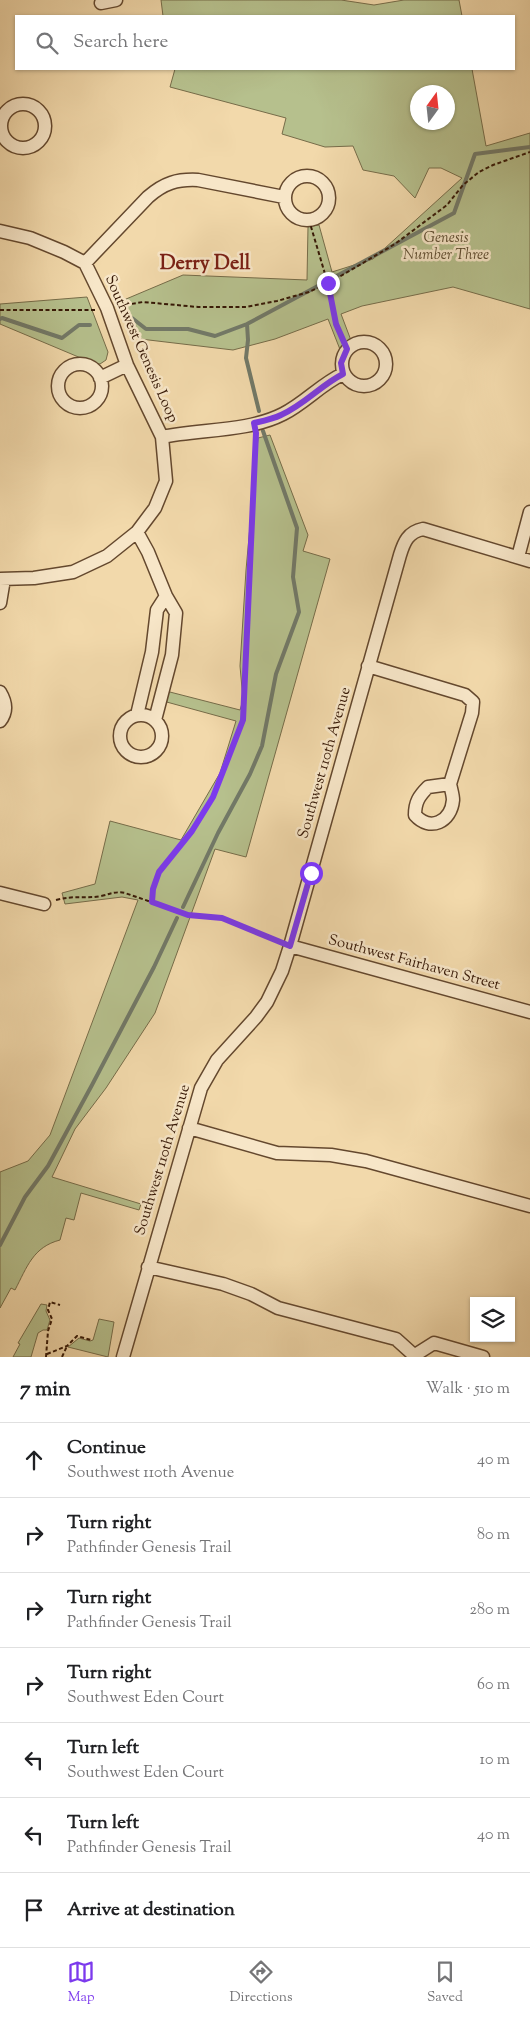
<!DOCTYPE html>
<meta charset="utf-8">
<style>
:root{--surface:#fff;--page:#f6f6f6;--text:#202124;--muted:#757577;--line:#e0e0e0;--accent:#7c3aed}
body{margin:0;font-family:"Sorts Mill Goudy",serif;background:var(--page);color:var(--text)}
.controls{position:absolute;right:15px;bottom:15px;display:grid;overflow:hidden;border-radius:0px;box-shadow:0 1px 4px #0004}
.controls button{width:45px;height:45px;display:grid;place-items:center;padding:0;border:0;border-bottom:1px solid var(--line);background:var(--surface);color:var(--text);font:25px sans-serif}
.compass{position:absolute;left:410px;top:85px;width:45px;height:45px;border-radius:50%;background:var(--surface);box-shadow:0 1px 4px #0004;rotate:15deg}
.stop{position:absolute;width:15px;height:15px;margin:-11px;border:4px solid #7c3aed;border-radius:50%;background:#fff}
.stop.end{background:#7c3aed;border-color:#fff;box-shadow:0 1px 5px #0008}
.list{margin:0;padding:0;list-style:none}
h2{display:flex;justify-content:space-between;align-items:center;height:65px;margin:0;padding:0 20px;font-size:21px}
h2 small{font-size:16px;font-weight:400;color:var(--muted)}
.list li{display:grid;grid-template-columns:32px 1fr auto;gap:15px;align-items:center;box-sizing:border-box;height:75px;padding:0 20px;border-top:1px solid var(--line)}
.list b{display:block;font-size:19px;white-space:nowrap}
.list p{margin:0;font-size:16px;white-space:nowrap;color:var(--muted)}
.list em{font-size:16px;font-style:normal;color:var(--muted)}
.icon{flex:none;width:28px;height:28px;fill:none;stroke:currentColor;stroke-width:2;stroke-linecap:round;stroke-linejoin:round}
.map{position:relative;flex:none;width:530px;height:1357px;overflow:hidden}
.search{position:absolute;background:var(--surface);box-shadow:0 1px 4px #0004;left:15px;right:15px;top:15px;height:55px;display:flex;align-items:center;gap:12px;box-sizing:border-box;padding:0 18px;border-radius:0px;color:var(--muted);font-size:19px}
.sheet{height:590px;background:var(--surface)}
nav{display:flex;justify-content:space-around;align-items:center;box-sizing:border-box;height:70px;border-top:1px solid var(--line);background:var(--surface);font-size:14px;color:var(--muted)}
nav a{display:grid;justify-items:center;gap:2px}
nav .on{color:var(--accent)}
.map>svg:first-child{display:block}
.green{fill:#b6c08d;stroke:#766c49;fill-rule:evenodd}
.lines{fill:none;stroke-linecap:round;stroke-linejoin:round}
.stream{stroke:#727968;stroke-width:4}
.street-casing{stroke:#64482e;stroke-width:15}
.path{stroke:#351705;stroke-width:2;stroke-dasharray:4 2.5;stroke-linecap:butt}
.street{stroke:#f7e6c8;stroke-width:12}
.route{stroke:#7c3aed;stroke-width:6}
.labels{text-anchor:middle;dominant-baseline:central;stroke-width:5;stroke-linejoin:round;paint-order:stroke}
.park-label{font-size:15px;font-style:italic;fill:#5c4a2e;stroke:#f7e6c8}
.street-label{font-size:15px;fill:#351705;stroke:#f7e6c8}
.district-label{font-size:20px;font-weight:bold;fill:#7a1f14;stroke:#f7e6c8}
</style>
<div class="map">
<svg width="530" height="1357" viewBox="0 0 530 1357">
<rect width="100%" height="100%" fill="#f2d9ab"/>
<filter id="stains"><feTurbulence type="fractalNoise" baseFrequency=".004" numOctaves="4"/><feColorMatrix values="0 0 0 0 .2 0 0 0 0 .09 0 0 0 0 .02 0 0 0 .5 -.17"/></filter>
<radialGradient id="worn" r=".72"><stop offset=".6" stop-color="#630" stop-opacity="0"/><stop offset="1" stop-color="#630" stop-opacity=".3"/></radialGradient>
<!-- green -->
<path class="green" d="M161 0H341L374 5 404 0H459L462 16H163Z
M175 69H472L486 146 530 133V309L453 287 362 306 341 314 352 343 341 352 328 319 275 339 233 350 132 338 119 302 183 275 307 280 308 227 319 225 332 272 373 259 462 178 441 168H429L415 198 394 176 363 170 353 146 325 147 282 134 286 118 170 87ZM418 92H448V122H418Z
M87 297 108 352 106 360 100 364 88 361 0 324V304Z
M270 435 308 535 303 551 330 559 246 857 215 849 155 1013 106 1088 75 1129 52 1177 141 1204 139 1210 81 1193 74 1220 66 1218 60 1240C33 1247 27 1267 15 1290L11 1288 0 1308V1172L28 1161 50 1135 138 900 122 897 65 904 62 893 95 884 110 821 181 840 220 773 236 721 163 701 166 691 240 710 243 700 240 666 246 570 258 438Z
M41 1304 47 1305 46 1311 50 1320 47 1330H43L38 1333 31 1357H13L20 1344 18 1343Z
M99 1319 114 1322 108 1357 68 1347 79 1338 90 1341 93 1340Z"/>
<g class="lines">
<!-- stream -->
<path class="stream" d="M132 318 146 329H188L215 336 247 324 454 213 475 154 530 147
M0 319 2 318 62 338 79 325H90
M247 324 248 340 246 358 259 411
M183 907 218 833 250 774 262 746 276 674 299 612 293 577 297 528 263 431
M0 1245 25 1197 48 1166 92 1085 154 967 177 918"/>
<!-- street casing -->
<g class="street-casing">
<path id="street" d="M101 3 116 0
M1 126a22 22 0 1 1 44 0a22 22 0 1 1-44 0Z
M285 198a22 22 0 1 1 44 0a22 22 0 1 1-44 0Z
M0 231 30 238 64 252 85 263 107 308 127 365 162 437 166 481 155 508 137 532 107 556 73 572 34 578 0 579
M85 263 148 197C164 183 177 179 198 180L284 197
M342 364a22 22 0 1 1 44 0a22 22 0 1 1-44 0Z
M58 386a22 22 0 1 1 44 0a22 22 0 1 1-44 0Z
M100 378 127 365
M162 437C200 429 248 432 283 414 305 403 321 384 343 374
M137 532 148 552 166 596 176 613 172 655 155 720
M518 557 530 512
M0 603 4 579
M368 666 465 695 473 702 472 713 450 784 428 787C419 796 415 802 415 815 430 832 451 822 453 800 453 795 451 789 450 784
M0 692C6 702 8 711 0 721
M120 736a21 21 0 1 1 42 0a21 21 0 1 1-42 0Z
M137 715 152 652 157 610 166 596
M0 893 44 904
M290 946 530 1012
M189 1128 277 1153 331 1155 366 1161 530 1206
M148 1267 223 1284 251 1294 278 1308 396 1339 416 1357
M415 1355 434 1343 483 1357
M123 1357 201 1088 217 1060 256 1017 267 1002 282 971 290 946 400 555C404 542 408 532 423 529L530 561"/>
</g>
<!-- path -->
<path class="path" d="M309 220 328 284 336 324 347 349
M119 306 143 302 198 307H246L277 301 309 292 334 280 395 244 447 205 463 185 479 172 493 165 530 152
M0 310H95
M56 900C74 895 85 899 101 896 110 894 116 891 125 893L189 915 222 918 279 942
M152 902 153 889 159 872 192 831 213 797 243 720 256 435
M47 1354 67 1346 77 1336 91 1340
M46 1357 48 1331 52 1319 48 1310 50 1302 60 1305
M62 1357 67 1346"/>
<!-- street -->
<use href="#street" class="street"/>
</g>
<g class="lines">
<!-- route -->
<path class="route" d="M311 873 290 946 222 918 188 915 152 902 153 889 159 872 192 831 213 797 243 720 256 433 254 423C263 421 273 419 281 415 304 405 321 385 343 374L341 363 347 349 336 324 328 283"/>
</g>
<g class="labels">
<!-- park labels -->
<g class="park-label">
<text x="446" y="238">Genesis<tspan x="446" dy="17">Number Three</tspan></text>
</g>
<!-- street labels -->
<g class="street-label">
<text transform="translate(141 349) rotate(66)">Southwest Genesis Loop</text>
<text transform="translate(325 763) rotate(-74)">Southwest 110th Avenue</text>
<text transform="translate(414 963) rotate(15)">Southwest Fairhaven Street</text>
<text transform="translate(163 1160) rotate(-73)">Southwest 110th Avenue</text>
</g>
<!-- district labels -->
<g class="district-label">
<text x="205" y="264">Derry Dell</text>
</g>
</g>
<rect width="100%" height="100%" filter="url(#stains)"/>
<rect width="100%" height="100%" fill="url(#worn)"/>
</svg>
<div class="controls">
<button><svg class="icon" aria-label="layers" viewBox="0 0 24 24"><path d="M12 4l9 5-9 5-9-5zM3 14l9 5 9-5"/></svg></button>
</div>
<svg class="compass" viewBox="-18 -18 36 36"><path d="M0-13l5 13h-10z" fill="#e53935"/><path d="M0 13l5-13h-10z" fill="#757577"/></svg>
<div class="stop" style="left:311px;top:873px"></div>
<div class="stop end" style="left:328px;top:283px"></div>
<div class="search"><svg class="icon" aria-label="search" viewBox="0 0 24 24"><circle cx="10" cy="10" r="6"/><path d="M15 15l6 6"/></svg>Search here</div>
</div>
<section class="sheet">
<h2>7 min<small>Walk · 510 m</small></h2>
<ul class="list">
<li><svg class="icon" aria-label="ahead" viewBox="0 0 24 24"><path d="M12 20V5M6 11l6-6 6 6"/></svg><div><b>Continue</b><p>Southwest 110th Avenue</p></div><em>40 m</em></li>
<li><svg class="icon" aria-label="right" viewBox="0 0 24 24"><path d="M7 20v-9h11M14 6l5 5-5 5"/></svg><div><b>Turn right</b><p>Pathfinder Genesis Trail</p></div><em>80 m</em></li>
<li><svg class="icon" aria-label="right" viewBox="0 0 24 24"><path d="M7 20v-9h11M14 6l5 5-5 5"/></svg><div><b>Turn right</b><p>Pathfinder Genesis Trail</p></div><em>280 m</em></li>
<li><svg class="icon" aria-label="right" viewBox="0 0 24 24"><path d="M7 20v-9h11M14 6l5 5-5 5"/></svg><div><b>Turn right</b><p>Southwest Eden Court</p></div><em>60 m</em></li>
<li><svg class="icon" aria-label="left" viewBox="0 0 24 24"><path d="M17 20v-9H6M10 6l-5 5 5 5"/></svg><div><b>Turn left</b><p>Southwest Eden Court</p></div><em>10 m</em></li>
<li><svg class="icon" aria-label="left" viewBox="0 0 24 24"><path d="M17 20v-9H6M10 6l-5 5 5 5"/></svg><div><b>Turn left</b><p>Pathfinder Genesis Trail</p></div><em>40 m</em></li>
<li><svg class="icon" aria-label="arrive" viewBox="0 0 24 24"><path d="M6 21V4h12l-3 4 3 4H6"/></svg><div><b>Arrive at destination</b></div></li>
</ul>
</section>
<nav>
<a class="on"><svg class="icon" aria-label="map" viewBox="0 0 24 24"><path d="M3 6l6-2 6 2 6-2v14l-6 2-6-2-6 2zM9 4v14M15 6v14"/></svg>Map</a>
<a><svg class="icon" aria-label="directions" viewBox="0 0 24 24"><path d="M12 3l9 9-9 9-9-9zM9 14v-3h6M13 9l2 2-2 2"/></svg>Directions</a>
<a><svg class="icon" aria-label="saved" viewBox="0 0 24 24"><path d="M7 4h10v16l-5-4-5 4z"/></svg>Saved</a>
</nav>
